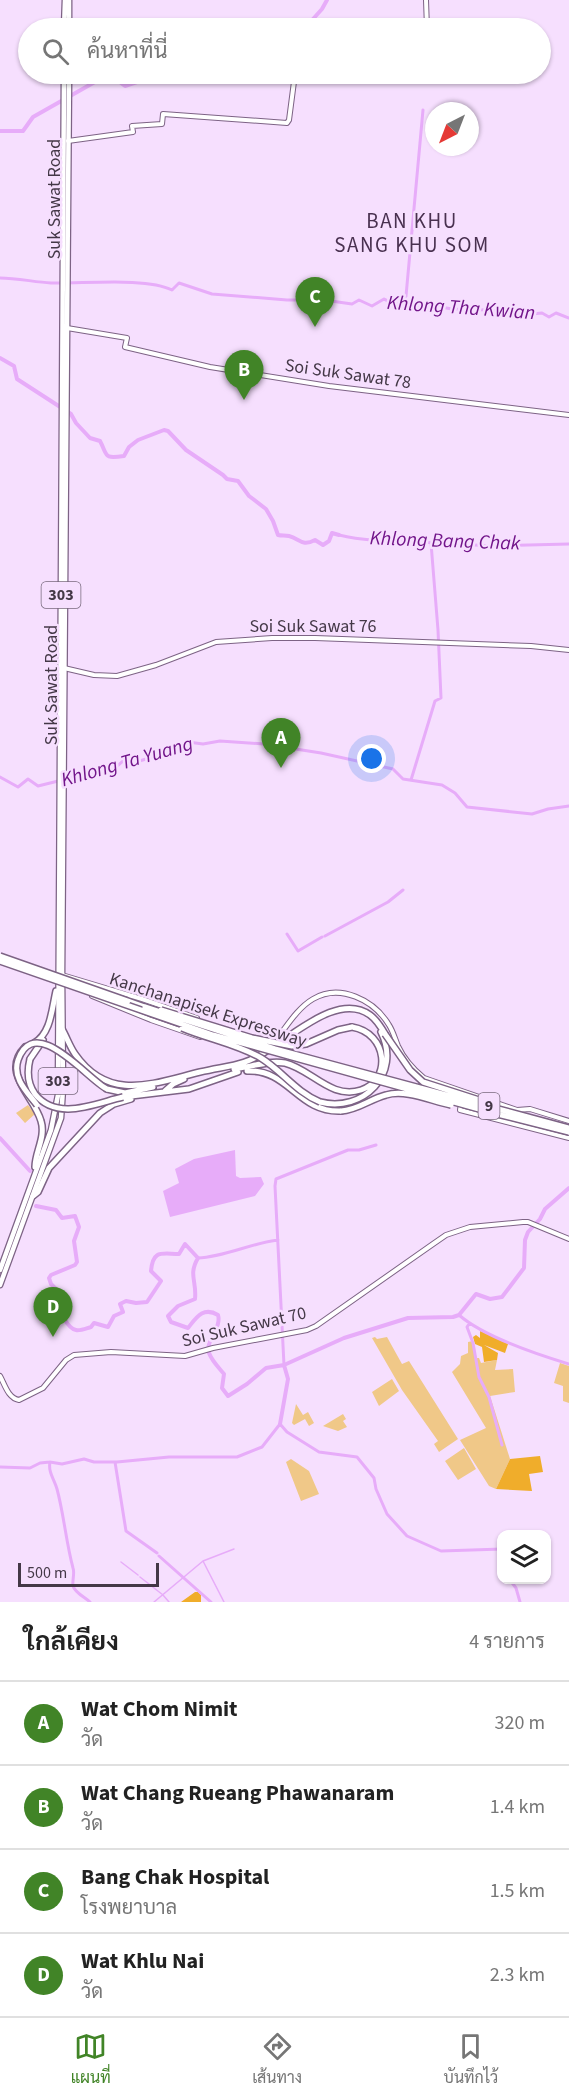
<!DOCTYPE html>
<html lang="th">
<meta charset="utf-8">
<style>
:root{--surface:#fff;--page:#f2f2f2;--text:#222;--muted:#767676;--line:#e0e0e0;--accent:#418427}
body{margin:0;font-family:"Source Sans 3",Sarabun,sans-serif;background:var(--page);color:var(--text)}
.controls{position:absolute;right:18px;bottom:18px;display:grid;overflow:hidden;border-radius:12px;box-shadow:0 2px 4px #0004}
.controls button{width:54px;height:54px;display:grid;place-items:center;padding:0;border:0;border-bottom:2px solid var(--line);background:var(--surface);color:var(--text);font:30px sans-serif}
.compass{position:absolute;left:425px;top:102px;width:54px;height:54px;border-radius:50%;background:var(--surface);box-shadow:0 2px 4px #0004;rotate:222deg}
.scale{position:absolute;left:18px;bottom:15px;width:141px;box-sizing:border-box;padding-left:6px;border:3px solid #443847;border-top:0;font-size:16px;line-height:21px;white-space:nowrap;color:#443847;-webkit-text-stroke:4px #f6dffe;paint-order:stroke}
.you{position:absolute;left:372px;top:759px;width:21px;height:21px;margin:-15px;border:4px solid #fff;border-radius:50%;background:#1a73e8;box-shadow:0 0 0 9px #1a73e833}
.badge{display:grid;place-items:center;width:39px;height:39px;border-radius:50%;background:var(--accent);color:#fff;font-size:20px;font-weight:700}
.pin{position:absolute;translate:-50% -50px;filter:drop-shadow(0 2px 3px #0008)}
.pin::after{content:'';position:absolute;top:32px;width:21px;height:18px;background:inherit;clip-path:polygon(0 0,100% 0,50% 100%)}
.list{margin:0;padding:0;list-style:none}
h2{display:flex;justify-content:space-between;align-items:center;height:78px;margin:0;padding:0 24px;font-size:26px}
h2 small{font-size:20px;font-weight:400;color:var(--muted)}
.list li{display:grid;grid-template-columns:39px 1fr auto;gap:18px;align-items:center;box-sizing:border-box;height:84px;padding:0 24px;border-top:2px solid var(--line)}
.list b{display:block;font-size:22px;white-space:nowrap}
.list p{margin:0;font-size:20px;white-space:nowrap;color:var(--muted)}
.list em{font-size:20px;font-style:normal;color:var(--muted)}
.icon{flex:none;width:33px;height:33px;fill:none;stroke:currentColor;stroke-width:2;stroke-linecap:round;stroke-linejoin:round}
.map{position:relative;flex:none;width:569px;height:1602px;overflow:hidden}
.search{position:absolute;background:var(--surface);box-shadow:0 2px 4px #0004;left:18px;right:18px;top:18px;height:66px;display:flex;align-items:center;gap:15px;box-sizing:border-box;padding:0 21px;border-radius:33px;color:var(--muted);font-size:22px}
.sheet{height:414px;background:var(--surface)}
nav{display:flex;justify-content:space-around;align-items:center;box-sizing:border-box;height:84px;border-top:2px solid var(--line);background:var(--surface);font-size:16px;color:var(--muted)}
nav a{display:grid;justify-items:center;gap:3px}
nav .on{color:var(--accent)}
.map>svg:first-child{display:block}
.green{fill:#f0c888}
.forest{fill:#f0ad2b}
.water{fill:#e7acf9}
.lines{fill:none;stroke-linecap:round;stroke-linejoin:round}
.stream{stroke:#e7acf9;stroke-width:1.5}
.canal{stroke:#e7acf9;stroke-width:3}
.river{stroke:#e7acf9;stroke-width:4}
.secondary-casing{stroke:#7d6385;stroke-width:6}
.primary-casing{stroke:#7d6385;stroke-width:7}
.highway-casing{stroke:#7d6385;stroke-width:8}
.secondary{stroke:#fff;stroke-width:4}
.primary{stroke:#fff;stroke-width:4.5}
.highway{stroke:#fff;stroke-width:5}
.highway-bridge-casing{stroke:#7d6385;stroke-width:8;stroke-linecap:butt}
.highway-bridge{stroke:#fff;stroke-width:5}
.labels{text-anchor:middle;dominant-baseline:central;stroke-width:5;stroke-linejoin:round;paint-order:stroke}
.shield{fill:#f6dffe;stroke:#796a7e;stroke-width:1.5}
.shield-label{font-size:16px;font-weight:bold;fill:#443847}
.street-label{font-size:18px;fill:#443847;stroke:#f6dffe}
.water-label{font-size:20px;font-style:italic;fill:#72158a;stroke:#f6dffe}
.quarter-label{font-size:21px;letter-spacing:1.5px;fill:#493150;stroke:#f6dffe}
</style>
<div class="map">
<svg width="569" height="1602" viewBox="0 0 569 1602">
<rect width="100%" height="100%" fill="#f6dffe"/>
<!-- green -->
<path class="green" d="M28 1105 35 1114 25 1123 16 1113Z
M375 1337 377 1339 387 1337 402 1364 409 1361 458 1439 439 1452 434 1444 438 1441 402 1390 372 1338Z
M473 1341 475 1358H479L481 1363 497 1360 495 1370 513 1369 515 1392 490 1396 510 1459 496 1489 489 1486 460 1440 486 1428 452 1372 460 1364 461 1356 468 1353V1342Z
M560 1363 569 1366V1403L563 1401V1386L554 1383Z
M392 1379 399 1391 379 1406 372 1392Z
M296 1404 303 1415 308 1412 314 1423 309 1426 305 1419 294 1425 292 1423Z
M343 1414 346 1419 343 1421 347 1427 338 1431 323 1426Z
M464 1448 476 1469 458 1480 445 1461Z
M291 1459 309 1471 319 1494 301 1501 286 1462Z"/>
<!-- forest -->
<path class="forest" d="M480 1331 493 1336 508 1344 505 1353 484 1345 498 1353 497 1360 484 1362 482 1347 475 1344 473 1337 476 1335 480 1338Z
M540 1456 543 1472 529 1474 532 1491 496 1489 510 1459Z
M195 1592H198L201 1595V1602H181Z"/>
<!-- water -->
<path class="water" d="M235 1150 236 1176 240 1178 261 1177 264 1184 255 1196 170 1217 163 1191 179 1183 175 1169 194 1159Z"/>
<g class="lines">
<!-- stream -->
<path class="stream" d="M203 1561 224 1602
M121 1562 138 1575
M140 1577 163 1595 169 1602
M154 1602 203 1561 234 1549"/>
<!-- canal -->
<path class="canal" d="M0 278C17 278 34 282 51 283 82 284 147 277 172 290L179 283 212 294 287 300H324L352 304 359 300 372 306 384 299C391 304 397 302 404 307L435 306 452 309 488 310 532 314 542 313 549 317 556 313 569 318
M400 304 406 296 423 110
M339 535C368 542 395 541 425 542 432 542 436 546 443 543L491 546 569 544
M0 777 18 787 28 779 38 786 103 770H113L124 760 136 762 173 751 178 746 188 742 203 744 220 741 264 744 321 753 393 769 403 779 442 785 455 793 467 807 532 814 548 809 569 806
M411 780 435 701 441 698 438 630 431 543
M287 934 298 951 322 937
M325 936 388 902 403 890
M198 1258C225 1257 251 1243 278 1240
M459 1315C484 1337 536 1354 569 1364
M469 1324 467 1327 473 1343 479 1377 489 1397 502 1445
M284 1365 275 1186 276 1179 348 1150H359L376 1145
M50 1462C48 1472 54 1479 57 1489 64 1515 66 1542 73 1568 75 1573 72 1581 73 1586 75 1593 86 1598 90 1602
M115 1462 126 1531 157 1553
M0 1467 30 1468 40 1463 50 1462 62 1464 84 1459 94 1462H117L169 1457H237L262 1447 280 1424 287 1432 319 1452 357 1457 374 1478 376 1489 387 1514 407 1536 441 1551 502 1549
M159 1556 211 1602
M510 1580 516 1588 520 1602"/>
<!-- river -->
<path class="river" d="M305 28 322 9 327 0
M0 131H23L33 117 109 74 125 86 149 78 156 74
M0 358 14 366 17 379 71 414 76 423 90 438 100 441C108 456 103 459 124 456L129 447 138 440 164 430 168 431 186 450 223 475 227 479 238 481 249 496 266 509 273 521 278 535C282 536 285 535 289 536 300 539 302 547 315 540L323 545 329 541 332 533 339 535
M0 1138 30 1171
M36 1206 56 1210 62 1218 75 1216 79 1227 74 1241 77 1262 75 1265 51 1275 49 1278 51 1284 56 1289 53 1293C57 1302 65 1328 76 1330 80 1331 87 1328 91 1327L94 1323 108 1327 114 1316 123 1312 120 1304 126 1301 136 1303 147 1302 161 1281 151 1271C153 1249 162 1254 179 1254L185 1244 198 1258C188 1275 197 1281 195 1299L178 1306 168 1316 171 1322 188 1328C196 1318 203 1306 218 1315 222 1328 205 1340 209 1353 212 1361 219 1368 224 1374L222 1388 228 1396 247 1384 266 1368 284 1365 344 1338 408 1318 453 1317 459 1315 476 1294 490 1299 502 1297 524 1268 525 1240 528 1232 540 1219 545 1209 569 1188
M280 1424 288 1379 284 1365"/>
<!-- secondary casing -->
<g class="secondary-casing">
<path id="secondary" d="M426 0 427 28
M68 141 133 132 132 126 162 124 163 114 287 123 289 120 295 74 423 78 427 74
M67 328 127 338 125 347 210 367 329 386 569 415
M64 668 94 675 117 676 156 665 216 642 272 638H315L531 646 569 650
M62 975 142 999 197 1018
M92 996 151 1020 200 1037
M272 1041 279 1036C288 1024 299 1007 313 999 340 983 374 1000 389 1025 393 1031 395 1039 398 1046 404 1059 413 1069 424 1078L517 1110 530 1109 569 1121
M461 1103 460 1110 569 1138
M0 1376C5 1385 8 1398 19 1400L43 1388 66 1360 74 1355 111 1352 185 1356 213 1348 307 1330 316 1326 433 1244 446 1235 470 1227 523 1222H528L569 1239"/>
</g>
<!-- primary casing -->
<g class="primary-casing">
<path id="primary" d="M64 28 65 0
M69 28V0
M0 1270 51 1130 58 1095 64 74
M0 1285 61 1118 63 1089 62 975 69 74"/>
</g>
<!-- highway casing -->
<g class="highway-casing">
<path id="highway" d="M128 1001 145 1007
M62 1029C67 1038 70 1047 75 1054 109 1103 154 1083 200 1072 230 1065 243 1067 270 1049
M34 1043C51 1034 52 1008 56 991
M277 1044C301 1029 341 994 370 1015 377 1020 381 1027 385 1034
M25 1047C0 1073 34 1096 41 1121 46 1137 35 1152 35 1167
M30 1059 43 1040
M234 1069C251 1067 269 1060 285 1063 311 1069 331 1100 361 1090 392 1080 388 1033 352 1027
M247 1071C289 1069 298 1113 341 1111
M107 1089 125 1093 153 1087
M165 1091 173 1084 184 1079
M123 1097 189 1089 238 1072
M320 1102C363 1113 402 1074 381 1032
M479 1109 493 1113
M33 1196 38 1192 49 1168 100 1113 114 1104 131 1099"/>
</g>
<!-- secondary -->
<use href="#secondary" class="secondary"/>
<!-- primary -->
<use href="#primary" class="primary"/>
<!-- highway -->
<use href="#highway" class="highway"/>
<!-- highway-bridge casing -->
<g class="highway-bridge-casing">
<path id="highway-bridge" d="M0 956 128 1001
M0 961 213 1035 479 1109
M145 1007 275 1049 569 1128
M161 1010 252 1038 292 1046 306 1044 338 1030 352 1027
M182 1028C208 1039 237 1044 261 1058 282 1071 296 1092 320 1102
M385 1034 410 1070 423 1082 482 1101
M30 1059C27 1071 27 1083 35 1094 57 1122 96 1103 123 1097
M37 1105C27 1092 12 1078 18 1060 35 1012 88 1080 107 1089
M341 1111C358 1110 370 1099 386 1095 406 1089 431 1101 451 1105
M493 1113 569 1132"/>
</g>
<!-- highway-bridge -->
<use href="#highway-bridge" class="highway-bridge"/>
</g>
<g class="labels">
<!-- shield labels -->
<g class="shield">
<rect x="41.5" y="582" width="39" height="26" rx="4.5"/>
<rect x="38.5" y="1068" width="39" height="26" rx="4.5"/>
<rect x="478.5" y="1093" width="21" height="26" rx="4.5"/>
</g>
<g class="shield-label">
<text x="61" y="595">303</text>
<text x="58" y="1081">303</text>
<text x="489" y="1106">9</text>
</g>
<!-- street labels -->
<g class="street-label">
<text transform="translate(54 199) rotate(-90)">Suk Sawat Road</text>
<text transform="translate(348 374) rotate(8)">Soi Suk Sawat 78</text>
<text x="313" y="626">Soi Suk Sawat 76</text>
<text transform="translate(51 685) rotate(-90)">Suk Sawat Road</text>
<text transform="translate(208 1010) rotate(18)">Kanchanapisek Expressway</text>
<text transform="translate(244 1327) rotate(-13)">Soi Suk Sawat 70</text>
</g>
<!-- water labels -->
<g class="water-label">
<text transform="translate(461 308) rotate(4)">Khlong Tha Kwian</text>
<text transform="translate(445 541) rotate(2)">Khlong Bang Chak</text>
<text transform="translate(127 762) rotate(-16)">Khlong Ta Yuang</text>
</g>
<!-- quarter labels -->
<g class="quarter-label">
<text x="412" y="221">BAN KHU<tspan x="412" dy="24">SANG KHU SOM</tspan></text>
</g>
</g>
</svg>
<div class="controls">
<button><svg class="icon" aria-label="layers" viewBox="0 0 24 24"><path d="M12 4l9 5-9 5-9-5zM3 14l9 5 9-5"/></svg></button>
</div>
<svg class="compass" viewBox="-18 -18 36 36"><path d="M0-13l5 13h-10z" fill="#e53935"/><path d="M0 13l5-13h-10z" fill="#767676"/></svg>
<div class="scale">500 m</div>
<div class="you"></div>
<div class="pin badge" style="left:281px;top:768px">A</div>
<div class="pin badge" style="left:244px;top:400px">B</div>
<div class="pin badge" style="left:315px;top:327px">C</div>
<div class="pin badge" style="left:53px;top:1337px">D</div>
<div class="search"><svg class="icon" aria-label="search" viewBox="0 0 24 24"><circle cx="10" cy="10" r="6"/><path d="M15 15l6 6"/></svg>ค้นหาที่นี่</div>
</div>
<section class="sheet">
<h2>ใกล้เคียง<small>4 รายการ</small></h2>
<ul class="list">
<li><span class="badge">A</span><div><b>Wat Chom Nimit</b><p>วัด</p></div><em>320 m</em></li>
<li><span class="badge">B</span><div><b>Wat Chang Rueang Phawanaram</b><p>วัด</p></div><em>1.4 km</em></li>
<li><span class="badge">C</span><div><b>Bang Chak Hospital</b><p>โรงพยาบาล</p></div><em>1.5 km</em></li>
<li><span class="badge">D</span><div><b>Wat Khlu Nai</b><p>วัด</p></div><em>2.3 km</em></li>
</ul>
</section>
<nav>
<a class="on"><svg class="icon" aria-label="map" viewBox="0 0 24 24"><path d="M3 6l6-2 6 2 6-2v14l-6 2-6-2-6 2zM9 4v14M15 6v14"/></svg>แผนที่</a>
<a><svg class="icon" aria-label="directions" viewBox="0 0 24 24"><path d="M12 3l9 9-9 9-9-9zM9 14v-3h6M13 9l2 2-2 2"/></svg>เส้นทาง</a>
<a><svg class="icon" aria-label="saved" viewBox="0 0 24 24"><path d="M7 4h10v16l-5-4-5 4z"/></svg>บันทึกไว้</a>
</nav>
